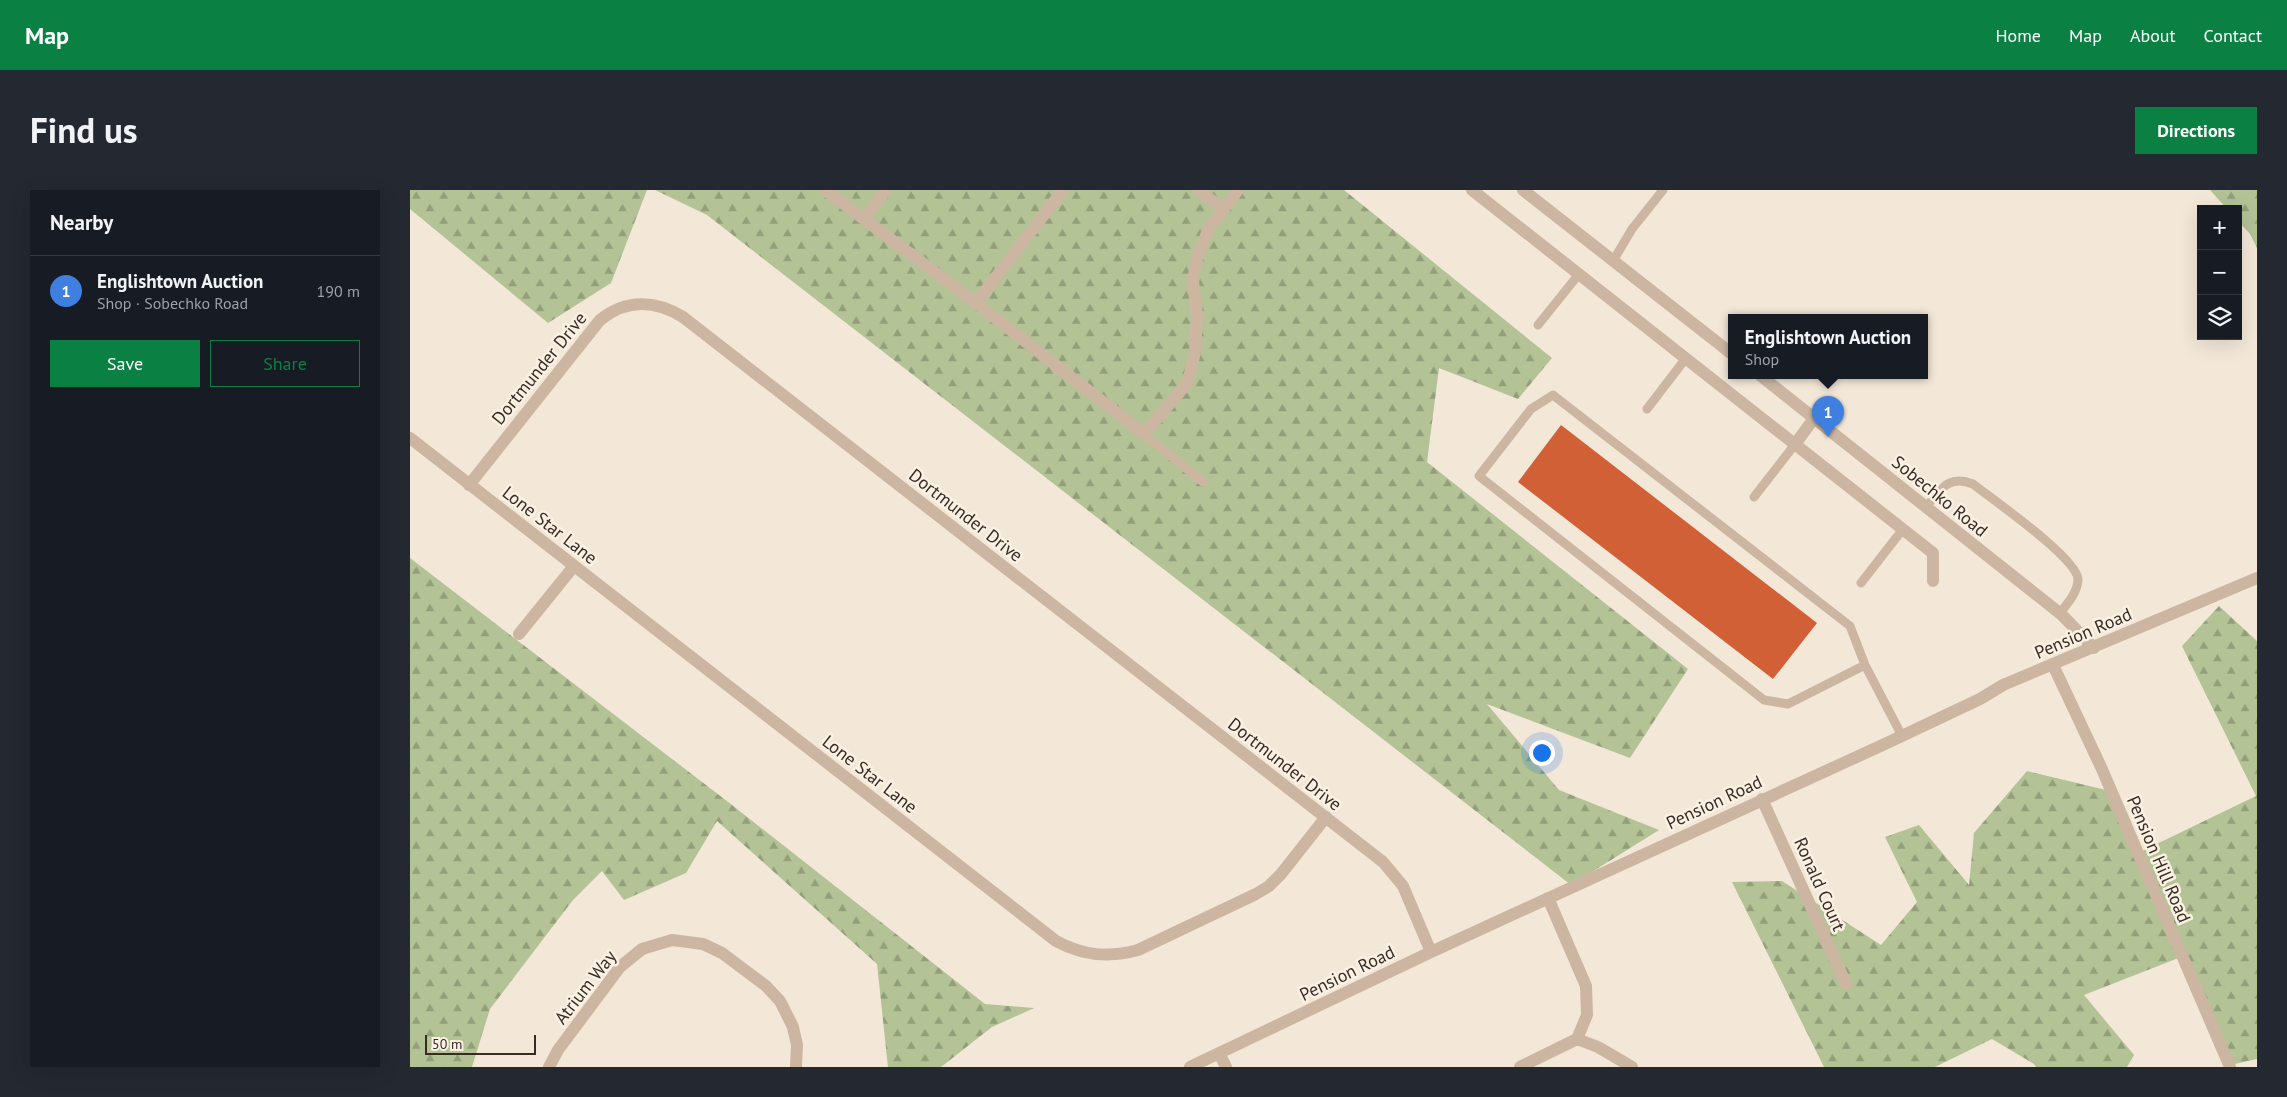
<!DOCTYPE html>
<meta charset="utf-8">
<style>
:root{--surface:#171b24;--page:#242831;--text:#f1f3f6;--muted:#9ea1a6;--line:#363941;--accent:#0b8043}
body{margin:0;font-family:"PT Sans",sans-serif;background:var(--page);color:var(--text)}
.controls{position:absolute;right:15px;top:15px;display:grid;overflow:hidden;border-radius:0px;box-shadow:0 5px 20px #0002}
.controls button{width:45px;height:45px;display:grid;place-items:center;padding:0;border:0;border-bottom:1px solid var(--line);background:var(--surface);color:var(--text);font:25px sans-serif}
.scale{position:absolute;left:15px;bottom:12px;width:111px;box-sizing:border-box;padding-left:5px;border:2px solid #362b25;border-top:0;font-size:14px;line-height:18px;white-space:nowrap;color:#362b25;-webkit-text-stroke:4px #fbf1e3;paint-order:stroke}
.you{position:absolute;left:1131px;top:562px;width:18px;height:18px;margin:-12px;border:4px solid #fff;border-radius:50%;background:#1a73e8;box-shadow:0 0 0 8px #1a73e833}
.badge{display:grid;place-items:center;width:32px;height:32px;border-radius:50%;background:var(--accent);color:#fff;font-size:16px;font-weight:700}
.pin{position:absolute;translate:-50% -41px;filter:drop-shadow(0 1px 2px #0008)}
.pin::after{content:'';position:absolute;top:26px;width:18px;height:15px;background:inherit;clip-path:polygon(0 0,100% 0,50% 100%)}
.popup{position:absolute;left:1318px;top:124px;width:200px;height:65px;box-sizing:border-box;display:grid;place-content:center;border-radius:0px;background:var(--surface);filter:drop-shadow(0 1px 4px #0005);font-size:16px;white-space:nowrap;color:var(--muted)}
.popup b{font-size:19px;color:var(--text)}
.popup::after{content:'';position:absolute;left:50%;top:100%;margin-left:-10px;border:10px solid transparent;border-top-color:var(--surface)}
.list{margin:0;padding:0;list-style:none}
h2{display:flex;justify-content:space-between;align-items:center;height:65px;margin:0;padding:0 20px;font-size:21px}
h2 small{font-size:16px;font-weight:400;color:var(--muted)}
.list li{display:grid;grid-template-columns:32px 1fr auto;gap:15px;align-items:center;box-sizing:border-box;height:70px;padding:0 20px;border-top:1px solid var(--line)}
.list b{display:block;font-size:19px;white-space:nowrap}
.list p{margin:0;font-size:16px;white-space:nowrap;color:var(--muted)}
.list em{font-size:16px;font-style:normal;color:var(--muted)}
.actions{display:flex;gap:10px;padding:15px 20px}
.actions a{flex:1;padding:11px 0;border:1px solid var(--accent);border-radius:0px;text-align:center;font-size:18px;color:var(--accent)}
.actions .main{background:var(--accent);color:#fff}
.icon{flex:none;width:28px;height:28px;fill:none;stroke:currentColor;stroke-width:2;stroke-linecap:round;stroke-linejoin:round}
.map{position:relative;flex:none;width:1847px;height:877px;overflow:hidden;border-radius:0px}
header{display:flex;align-items:center;gap:30px;box-sizing:border-box;height:70px;padding:0 25px;background:var(--accent);color:#fff}
header strong{font-size:24px}
nav{display:flex;gap:28px;margin-inline-start:auto;font-size:18px}
.intro{display:flex;align-items:center;justify-content:space-between;box-sizing:border-box;height:120px;padding:0 30px}
h1{margin:0;font-size:35px}
.button{padding:12px 22px;border-radius:0px;background:var(--accent);color:#fff;font-size:18px;font-weight:700}
main{display:flex;gap:30px;padding:0 30px}
aside{flex:1;background:var(--surface);border-radius:0px;box-shadow:0 5px 20px #0002}
.map>svg:first-child{display:block}
.forest{fill:url(#forest-firs)}
.building{fill:#d16037}
.lines{fill:none;stroke-linecap:round;stroke-linejoin:round}
.service{stroke:#ccb6a2;stroke-width:9}
.minor{stroke:#ccb6a2;stroke-width:12}
.labels{text-anchor:middle;dominant-baseline:central;stroke-width:5;stroke-linejoin:round;paint-order:stroke}
.street-label{font-size:18px;fill:#362b25;stroke:#fbf1e3}
</style>
<header>
<strong>Map</strong>
<nav><a>Home</a><a>Map</a><a>About</a><a>Contact</a></nav>
</header>
<div class="intro"><h1>Find us</h1><a class="button">Directions</a></div>
<main>
<aside>
<h2>Nearby<small></small></h2>
<ul class="list">
<li><span class="badge" style="background:#3f7fe0">1</span><div><b>Englishtown Auction</b><p>Shop · Sobechko Road</p></div><em>190 m</em></li>
</ul>
<div class="actions"><a class="main">Save</a><a>Share</a></div>
</aside>
<div class="map">
<svg width="1847" height="877" viewBox="0 0 1847 877">
<defs>
<pattern id="forest-firs" width="22" height="20" patternUnits="userSpaceOnUse" patternTransform="scale(1.25)"><rect width="22" height="20" fill="#b3c396"/><path d="M5 1l3.5 6h-7zM16 11l3.5 6h-7z" fill="#929f7a"/></pattern>
</defs>
<rect width="100%" height="100%" fill="#f3e7d7"/>
<!-- forest -->
<path class="forest" d="M0 0H237L201 93 138 133 0 19Z
M245 0H934L1142 168 1108 209 1029 178 1017 272 1278 479 1220 568 1077 514 1149 600 1249 640 1161 695 297 25Z
M1800 0H1847V58L1840 44 1828 31V19H1817Z
M0 368 322 615 575 814 624 818 582 837 531 877H478L467 774 307 631 276 683 214 710 192 681 163 710 80 819 62 877H0Z
M1809 416 1847 451V869L1820 875 1771 767 1674 805 1724 865 1717 877H1626L1624 874 1582 849 1525 877H1414L1322 692 1372 691 1471 755 1507 712 1475 647 1509 635 1559 695 1564 643 1617 581 1696 600 1728 663 1846 606 1772 456Z"/>
<!-- building -->
<path class="building" d="M1151 235 1407 433 1363 489 1108 292Z"/>
<g class="lines">
<!-- service -->
<path class="service" d="M1203 71 1222 39 1253 0
M1128 135 1169 84
M1237 219 1276 168
M734 244 793 292
M1344 307 1386 253
M1516 317C1531 300 1538 284 1563 294 1583 310 1666 367 1668 389 1668 402 1657 414 1650 423
M1451 393 1493 339
M1455 475 1378 514 1354 510 1069 286 1121 219 1143 205 1440 436 1455 475 1492 546"/>
<!-- minor -->
<path class="minor" d="M415 0 566 113 734 244 778 192 785 162 787 126 783 91 787 68 799 38 828 0
M788 0 813 19
M1062 0 1523 363V391
M1113 0 1322 164
M454 29 476 0
M566 113 653 0
M1351 186 1652 425 1684 458
M0 248 646 751C673 766 699 768 728 760L846 704 859 696 871 684 916 627
M1386 253 1405 227
M59 295 190 130C216 109 245 110 273 127L973 672 993 696 1021 762
M109 444 164 376
M1643 475 1691 577 1820 877
M1352 609 1436 794
M1138 708 1176 796 1177 825 1167 849
M809 863 816 877
M139 877 148 860 210 777 232 759 262 750 293 754 312 763 356 796 370 811 383 837 387 855 386 877
M780 877 1021 762 1477 553 1570 509 1593 495 1847 388
M1110 877 1167 849 1188 857 1222 877"/>
</g>
<g class="labels">
<!-- street labels -->
<g class="street-label">
<text transform="translate(129 178) rotate(-51)">Dortmunder Drive</text>
<text transform="translate(1530 306) rotate(39)">Sobechko Road</text>
<text transform="translate(556 325) rotate(38)">Dortmunder Drive</text>
<text transform="translate(140 335) rotate(38)">Lone Star Lane</text>
<text transform="translate(1673 443) rotate(-23)">Pension Road</text>
<text transform="translate(875 574) rotate(38)">Dortmunder Drive</text>
<text transform="translate(460 584) rotate(38)">Lone Star Lane</text>
<text transform="translate(1304 612) rotate(-25)">Pension Road</text>
<text transform="translate(1749 669) rotate(67)">Pension Hill Road</text>
<text transform="translate(1410 694) rotate(66)">Ronald Court</text>
<text transform="translate(937 783) rotate(-26)">Pension Road</text>
<text transform="translate(175 797) rotate(-52)">Atrium Way</text>
</g>
</g>
</svg>
<div class="controls">
<button>+</button>
<button>−</button>
<button><svg class="icon" aria-label="layers" viewBox="0 0 24 24"><path d="M12 4l9 5-9 5-9-5zM3 14l9 5 9-5"/></svg></button>
</div>
<div class="scale">50 m</div>
<div class="you"></div>
<div class="pin badge" style="left:1418px;top:247px;background:#3f7fe0">1</div>
<div class="popup"><b>Englishtown Auction</b>Shop</div>
</div>
</main>
